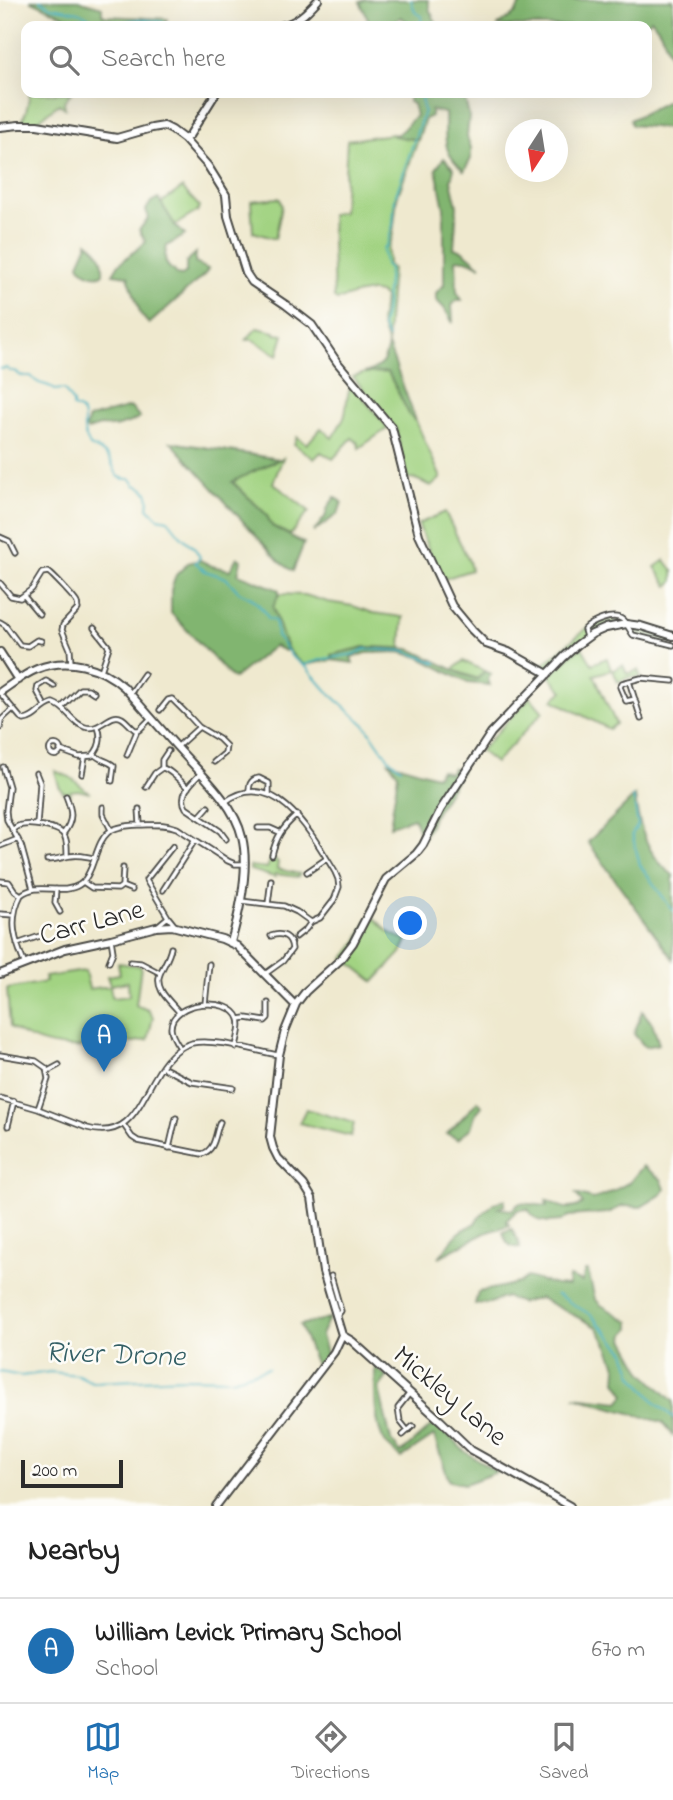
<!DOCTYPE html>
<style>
:root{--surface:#fff;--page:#f6f6f6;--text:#222;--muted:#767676;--line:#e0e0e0;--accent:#1f6fb2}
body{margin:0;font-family:"Indie Flower",sans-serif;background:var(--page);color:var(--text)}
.compass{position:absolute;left:505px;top:119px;width:63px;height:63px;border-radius:50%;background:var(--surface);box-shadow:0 7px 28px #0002;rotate:192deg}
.scale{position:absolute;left:21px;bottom:18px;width:102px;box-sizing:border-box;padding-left:7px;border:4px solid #2b2b2b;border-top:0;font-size:19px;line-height:24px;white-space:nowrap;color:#2b2b2b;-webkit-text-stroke:5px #fdfcf7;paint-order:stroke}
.you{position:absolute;left:411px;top:924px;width:24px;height:24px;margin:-18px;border:5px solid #fff;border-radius:50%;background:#1a73e8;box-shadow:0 0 0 10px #1a73e833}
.badge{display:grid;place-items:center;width:46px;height:46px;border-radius:50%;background:var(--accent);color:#fff;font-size:23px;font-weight:700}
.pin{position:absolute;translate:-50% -58px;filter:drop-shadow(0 2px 4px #0008)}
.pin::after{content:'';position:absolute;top:37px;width:24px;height:21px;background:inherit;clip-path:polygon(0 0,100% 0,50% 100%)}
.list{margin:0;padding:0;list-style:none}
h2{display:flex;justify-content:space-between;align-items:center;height:91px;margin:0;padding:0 28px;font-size:30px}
h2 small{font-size:23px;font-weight:400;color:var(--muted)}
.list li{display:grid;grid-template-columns:46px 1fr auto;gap:21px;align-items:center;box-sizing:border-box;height:105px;padding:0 28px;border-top:2px solid var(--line)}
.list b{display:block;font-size:26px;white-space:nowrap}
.list p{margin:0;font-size:23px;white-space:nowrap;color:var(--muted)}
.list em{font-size:23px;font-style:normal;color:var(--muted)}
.icon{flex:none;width:38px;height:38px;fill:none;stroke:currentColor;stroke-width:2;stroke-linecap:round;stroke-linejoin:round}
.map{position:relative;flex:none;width:673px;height:1506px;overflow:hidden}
.search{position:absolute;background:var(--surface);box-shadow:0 7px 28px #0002;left:21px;right:21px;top:21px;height:77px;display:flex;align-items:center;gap:18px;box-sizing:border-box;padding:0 24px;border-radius:14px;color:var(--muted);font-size:26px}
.sheet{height:196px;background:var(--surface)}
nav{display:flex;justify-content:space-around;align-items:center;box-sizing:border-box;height:98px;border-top:2px solid var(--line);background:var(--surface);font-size:19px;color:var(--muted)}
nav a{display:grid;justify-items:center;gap:4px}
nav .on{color:var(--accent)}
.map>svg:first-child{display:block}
.green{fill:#a2d382;stroke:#667f56;stroke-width:2}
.forest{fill:#81b570;stroke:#56704e;stroke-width:2}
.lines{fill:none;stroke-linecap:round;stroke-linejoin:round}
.stream{stroke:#3eadbc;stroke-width:2}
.street-casing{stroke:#484844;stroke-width:7}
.secondary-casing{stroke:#484844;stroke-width:10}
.street{stroke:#fff;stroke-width:3.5}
.secondary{stroke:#fff;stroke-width:6}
.labels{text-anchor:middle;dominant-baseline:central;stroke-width:5;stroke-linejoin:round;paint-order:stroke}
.street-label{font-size:28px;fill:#2b2b2b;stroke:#fdfcf7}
.water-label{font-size:30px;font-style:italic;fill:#335f65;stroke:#fdfcf7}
</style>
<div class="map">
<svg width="673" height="1506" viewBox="0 0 673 1506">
<rect width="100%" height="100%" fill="#fdfcf7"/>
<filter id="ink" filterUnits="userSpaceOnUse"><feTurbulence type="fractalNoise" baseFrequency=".0143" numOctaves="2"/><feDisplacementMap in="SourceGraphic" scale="14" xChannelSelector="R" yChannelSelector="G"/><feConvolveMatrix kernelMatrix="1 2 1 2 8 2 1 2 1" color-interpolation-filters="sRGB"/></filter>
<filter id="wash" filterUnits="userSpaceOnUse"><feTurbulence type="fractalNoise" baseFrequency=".00686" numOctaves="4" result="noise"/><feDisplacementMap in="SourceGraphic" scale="28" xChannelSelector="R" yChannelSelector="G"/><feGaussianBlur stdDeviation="1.57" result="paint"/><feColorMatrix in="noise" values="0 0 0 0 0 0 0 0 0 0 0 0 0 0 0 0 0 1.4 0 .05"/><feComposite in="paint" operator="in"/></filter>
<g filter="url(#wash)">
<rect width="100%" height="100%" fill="#efe9cf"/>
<!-- green -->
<path class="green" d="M30 93H71L64 101 65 108 59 104 41 118 39 123H28L22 119 26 112Z
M393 134 418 140 397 198 393 234 388 250V264L392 269 388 321V345L380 321 382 316 384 296C372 286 351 296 337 300L334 298 331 214 343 212 347 140Z
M182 188 199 206 198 211 175 225 161 203Z
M278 198 280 199 282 206 275 239 253 232 251 201Z
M257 328 275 332V334L284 335 278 355 253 340H246Z
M388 372 410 416 416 421 441 478 432 486C422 484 418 477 407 478L396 429 353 377 365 373Z
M352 385 388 428 359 448 358 443 352 438 333 459 321 452 314 459 294 444 297 437 307 444 321 428 332 438C336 431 341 424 344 418 348 406 345 394 352 385Z
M283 458 273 483 309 511 290 535 272 526 266 514 232 481Z
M445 512 469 561 471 570 441 580 418 524Z
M665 560 673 571V582L668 586 655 567Z
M279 594 305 595 328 602 353 606 373 613 403 617 401 648 365 647 331 655 332 660 305 665C300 662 295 659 292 654 281 643 277 621 273 606Z
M608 620H617L622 622 605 627 549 670 540 667 587 628Z
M632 626 673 638V643L634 634 631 629Z
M581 646 592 664 607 658 611 670 594 675 616 724 609 729 553 700 563 691 549 676Z
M463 661 485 671 478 679 453 670Z
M623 665 627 674 638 670 641 677H630L618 682 613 670Z
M530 697 543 712 495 763 480 751Z
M55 771 70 777 90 793 78 790 70 791 71 795H67L66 792H63L59 786Z
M271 858 278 862 277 869 300 874 298 877 275 874V877C266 875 259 872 250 870V866L267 868Z
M370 916C380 920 382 926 389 932 394 936 402 938 407 940L401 953 374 982 344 958 356 943Z
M118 963 141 966 136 1005 148 1010 153 1017 148 1040C96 1046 57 1058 10 1027L7 989 46 982 45 977 85 971 89 989 110 986 112 998 129 996 128 982 110 985 107 976 120 974Z
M306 1109 354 1123 351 1136 299 1123Z"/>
<!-- forest -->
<path class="forest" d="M30 0H78L102 7V14L105 16 167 19 165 26 152 24 129 26H85Z
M365 0H428L430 11 438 26H410L409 23 401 17 389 26H360L369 21 360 2Z
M522 0H673V65C667 46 664 34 651 19L645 26H498V25L515 14Z
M409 93H461L466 103 469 116 467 137 471 148V159L464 171C441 151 446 140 445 113L431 110V116L425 119 418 140 394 136C407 129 406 123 416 116L413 104 409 102Z
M673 98V129L632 125 630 120Z
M444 158 454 169 451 180 457 206 454 248 463 251 481 266 466 260 456 259 457 292 462 300H456L452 306 453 323 444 308 436 300V293L444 285V208L436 169Z
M158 198 175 225 185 235 167 246C165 253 163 262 170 268 176 274 172 266 176 275L182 276 186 273V262L196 253 195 263 208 269 205 274 149 324 141 315 128 276 113 274 119 264 146 242 139 230 149 218 146 210 151 202Z
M87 242C100 251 104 258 103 274 94 278 83 273 79 264L87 246Z
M388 345 416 421 410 416 388 372 365 373C382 367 385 362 388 345Z
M130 407 140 417 131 422 115 427 100 426 88 430 85 429 89 418Z
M171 442 279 459 232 482 266 514 272 526 301 542 304 543 293 571 280 562Z
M335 497 342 502 338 514 313 532 325 517 328 507Z
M237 557 241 560 238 574 279 590V594L273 607 287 649 285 651 274 646 233 679 171 613V590L174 580 176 575 188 563 200 560 212 566 230 570Z
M365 647 411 649 462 674 477 679 485 671 491 674 488 679 490 685 468 683 419 657 399 652 367 653 351 657 353 663 332 660 331 655Z
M389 762 436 776 441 770 449 773 453 768 461 772 433 817 429 828 422 840 414 818 390 826 398 774Z
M635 796C638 825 648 858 673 875V959L588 842Z
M642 1011 652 1023 659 1044 645 1047 634 1034Z
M478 1101 482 1106 475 1115 471 1128 458 1139 447 1134Z
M643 1166 661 1179 665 1189 662 1194 641 1207 623 1206 608 1213 569 1216 561 1221 549 1222 538 1220 532 1215 528 1209 517 1210 506 1221 510 1225 485 1233 439 1257 459 1232 475 1223C479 1214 488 1212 493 1203L505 1200V1205L499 1208 511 1210 520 1203 547 1206 546 1200C561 1207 567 1212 583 1204L576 1194 593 1199 606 1195 630 1182Z
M512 1229 518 1240 520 1248C508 1247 506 1242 503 1232Z
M585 1271H588L595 1299 601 1305 630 1322V1328L625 1334 624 1339 643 1373 673 1401V1436L662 1422 574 1397 619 1402 625 1395 616 1381 617 1369 609 1348 597 1327 540 1298 521 1303 506 1297 490 1303 475 1304 478 1292 519 1283 527 1277 556 1285 568 1286 569 1277 582 1282Z
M329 1318 321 1335 327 1357 317 1368 300 1325Z
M375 1367 387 1377 379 1388 391 1440 401 1453 436 1422 464 1451 497 1472 465 1484 449 1481 434 1436 401 1458C396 1453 389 1448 385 1442 373 1423 375 1389 375 1367Z"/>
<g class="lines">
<!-- stream -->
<path class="stream" d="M40 0 51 7 79 12 93 20H101C114 30 125 20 140 19 147 19 155 21 163 22
M411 0 415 12 422 16 421 23 424 26
M388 338 382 326 385 313 389 269 385 265 383 249 387 245 393 225 395 198 424 111 421 99 424 95 423 93
M0 369 6 368 10 371H15L21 376H31C39 387 47 382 55 390L64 389 73 403V407C88 412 83 418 84 430 84 436 88 441 90 446 98 449 104 452 109 458 117 470 113 480 131 479L135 485C149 489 150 496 148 508L158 518 168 520 180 535 195 549 200 557 198 560 195 562 205 571 226 578 239 592 253 599 266 613 268 618 274 620 276 624 277 636 292 657 307 668 327 691 365 725 389 759 401 768
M304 665 324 659 355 654 365 649 405 651 437 663
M633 796 638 825 632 834 640 865 673 911
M556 1294 591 1315 625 1352 633 1375 656 1403 673 1417
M0 1372 21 1376 50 1372 78 1375 92 1382 186 1378 232 1379 268 1368"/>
</g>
</g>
<g filter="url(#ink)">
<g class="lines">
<!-- street casing -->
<g class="street-casing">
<path id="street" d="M0 537 9 541 15 553
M0 583 11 596 20 598 32 589 42 573 48 572C52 574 76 600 77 603 78 605 77 607 78 609L63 625 62 630 70 649 71 664
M24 596 39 614
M0 622 5 625 20 645 28 646 37 640 41 641
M94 628 109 647 101 671
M586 637 584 630C590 623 613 612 623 620 627 624 630 631 633 635L673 645
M629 681 641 719
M0 693 20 717 24 720C36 719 41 706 53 703 68 708 71 723 85 727 101 732 110 711 122 718 126 720 130 726 135 730H139L151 718
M130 694 144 674
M635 699 626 701 620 687 622 683 641 678 673 681
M45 706 37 691 38 686 46 681 54 686
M63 706 80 689H88L94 693
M160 710 168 700 172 699 187 714 199 727 219 739 226 746 225 753 214 762
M0 728 1 720 13 709
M49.5 750a5.5 5.5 0 1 1 11 0a5.5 5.5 0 1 1-11 0Z
M177 747 199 727
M60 750 79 757 92 756C100 748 102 738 98 727
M94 754C100 761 108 760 114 766L112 781
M127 755 137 731
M3 767 9 787 6 811 7 820 21 845 33 889
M162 768V760L168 751
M36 773 40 783 37 825
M82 774 85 757
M200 774C191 783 178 795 186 808L220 831 226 839
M146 787 155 773 162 768C170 769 181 782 188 788
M249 791C249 784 251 779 259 778L269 783V794
M225 802C275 765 313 836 335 872L338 879 339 887 334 900 320 918 311 922 306 929 296 937
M103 807V814L111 830
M139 809 140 824
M200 816 208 807
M258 828H270L279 832
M12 830C16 827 18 825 22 825 31 823 56 827 62 833 68 838 67 849 67 856
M63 834C74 820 72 811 66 796
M0 846 18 839
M173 846 146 880 168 917 176 927
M272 855C276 837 283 827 297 815
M47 860C57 860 62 857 70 856 78 854 87 857 95 858
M307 872 326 859
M0 881 9 882 15 891 21 895
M83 882 92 888 118 889 122 886 123 868
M122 886 132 890
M56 889 55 903 60 912
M163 890 195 840
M241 901 284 906 297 912 311 922
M268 904 271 880
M0 914 14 915
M156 927 168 917
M17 944 40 936
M171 948C169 958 164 964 160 974 154 989 170 1001 179 1012
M109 962 113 952 111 939
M130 962 141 963 160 973
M25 965C15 941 8 920 21 895 38 881 61 896 79 885 86 881 88 874 91 868 103 836 102 826 139 825 152 825 164 823 177 828L228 861 235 864H244
M265 974 283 961 292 949C291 936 282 932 271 936
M205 1004 209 964
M239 1019 246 1018 265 1021 268 1018V1003
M180 1048C176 1042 171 1035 171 1028 171 1000 232 996 239 1019 242 1027 237 1039 236 1047
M0 1055 36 1061 46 1068 48 1079 38 1109
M162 1067 192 1082 233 1088
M48 1071 59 1065
M0 1098 38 1109 87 1128C149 1146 142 1057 192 1043 213 1038 256 1051 278 1055
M123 1124 132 1137 138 1141 202 1154C216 1150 215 1133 220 1122
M8 1126 14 1101
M169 1148 176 1118
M331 1276 341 1311 337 1316
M408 1431 400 1421 398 1408 409 1394
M403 1435 413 1426"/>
</g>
<!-- secondary casing -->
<g class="secondary-casing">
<path id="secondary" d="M280 26C297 23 307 12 318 0
M0 127 19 125H37L117 138 152 128 164 126 172 130 184 139 208 166 226 195 228 216 246 273 252 282 286 305 312 325 337 362 392 428 419 535 452 606 472 630 486 644 509 652 548 674
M184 139 189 136 216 93
M0 652 18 680
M0 692C12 684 24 674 37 669 67 657 101 666 124 687 142 707 159 727 177 747 199 772 235 804 242 837 250 869 240 911 231 942
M0 974 65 949 111 939 156 927 172 926 222 939 237 946 295 1005
M342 1335 323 1272 312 1198 304 1185 278 1158 273 1148 270 1137 279 1055 285 1031 296 1004 306 991 340 960 353 943 386 879 416 854 423 845 441 809 491 733 564 657 577 645 592 634 606 628 626 624 641 626 673 636
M342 1335 352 1341 441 1421 471 1450 570 1506
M216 1506 334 1352 342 1335"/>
</g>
<!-- street -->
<use href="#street" class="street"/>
<!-- secondary -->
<use href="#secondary" class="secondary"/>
</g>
</g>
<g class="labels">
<!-- street labels -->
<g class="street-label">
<text transform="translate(92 924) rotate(-15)">Carr Lane</text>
<text transform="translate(449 1397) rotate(40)">Mickley Lane</text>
</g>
<!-- water labels -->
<g class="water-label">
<text transform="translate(115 1356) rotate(2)">River Drone</text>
</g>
</g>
</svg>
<svg class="compass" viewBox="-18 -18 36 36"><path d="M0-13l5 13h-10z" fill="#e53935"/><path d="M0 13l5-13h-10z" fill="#767676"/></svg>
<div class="scale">200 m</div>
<div class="you"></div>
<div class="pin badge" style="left:104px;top:1072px">A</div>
<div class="search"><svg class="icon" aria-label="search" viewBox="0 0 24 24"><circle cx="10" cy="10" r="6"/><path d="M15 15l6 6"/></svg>Search here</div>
</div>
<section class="sheet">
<h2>Nearby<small></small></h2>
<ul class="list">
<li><span class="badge">A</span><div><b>William Levick Primary School</b><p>School</p></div><em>670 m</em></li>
</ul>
</section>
<nav>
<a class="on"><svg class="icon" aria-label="map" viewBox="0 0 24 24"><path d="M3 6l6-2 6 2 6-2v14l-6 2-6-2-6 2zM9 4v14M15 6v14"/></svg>Map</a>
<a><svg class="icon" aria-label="directions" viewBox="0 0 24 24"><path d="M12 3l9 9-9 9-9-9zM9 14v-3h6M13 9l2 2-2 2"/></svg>Directions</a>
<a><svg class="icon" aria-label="saved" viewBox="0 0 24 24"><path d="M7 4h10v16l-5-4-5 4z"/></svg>Saved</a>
</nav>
